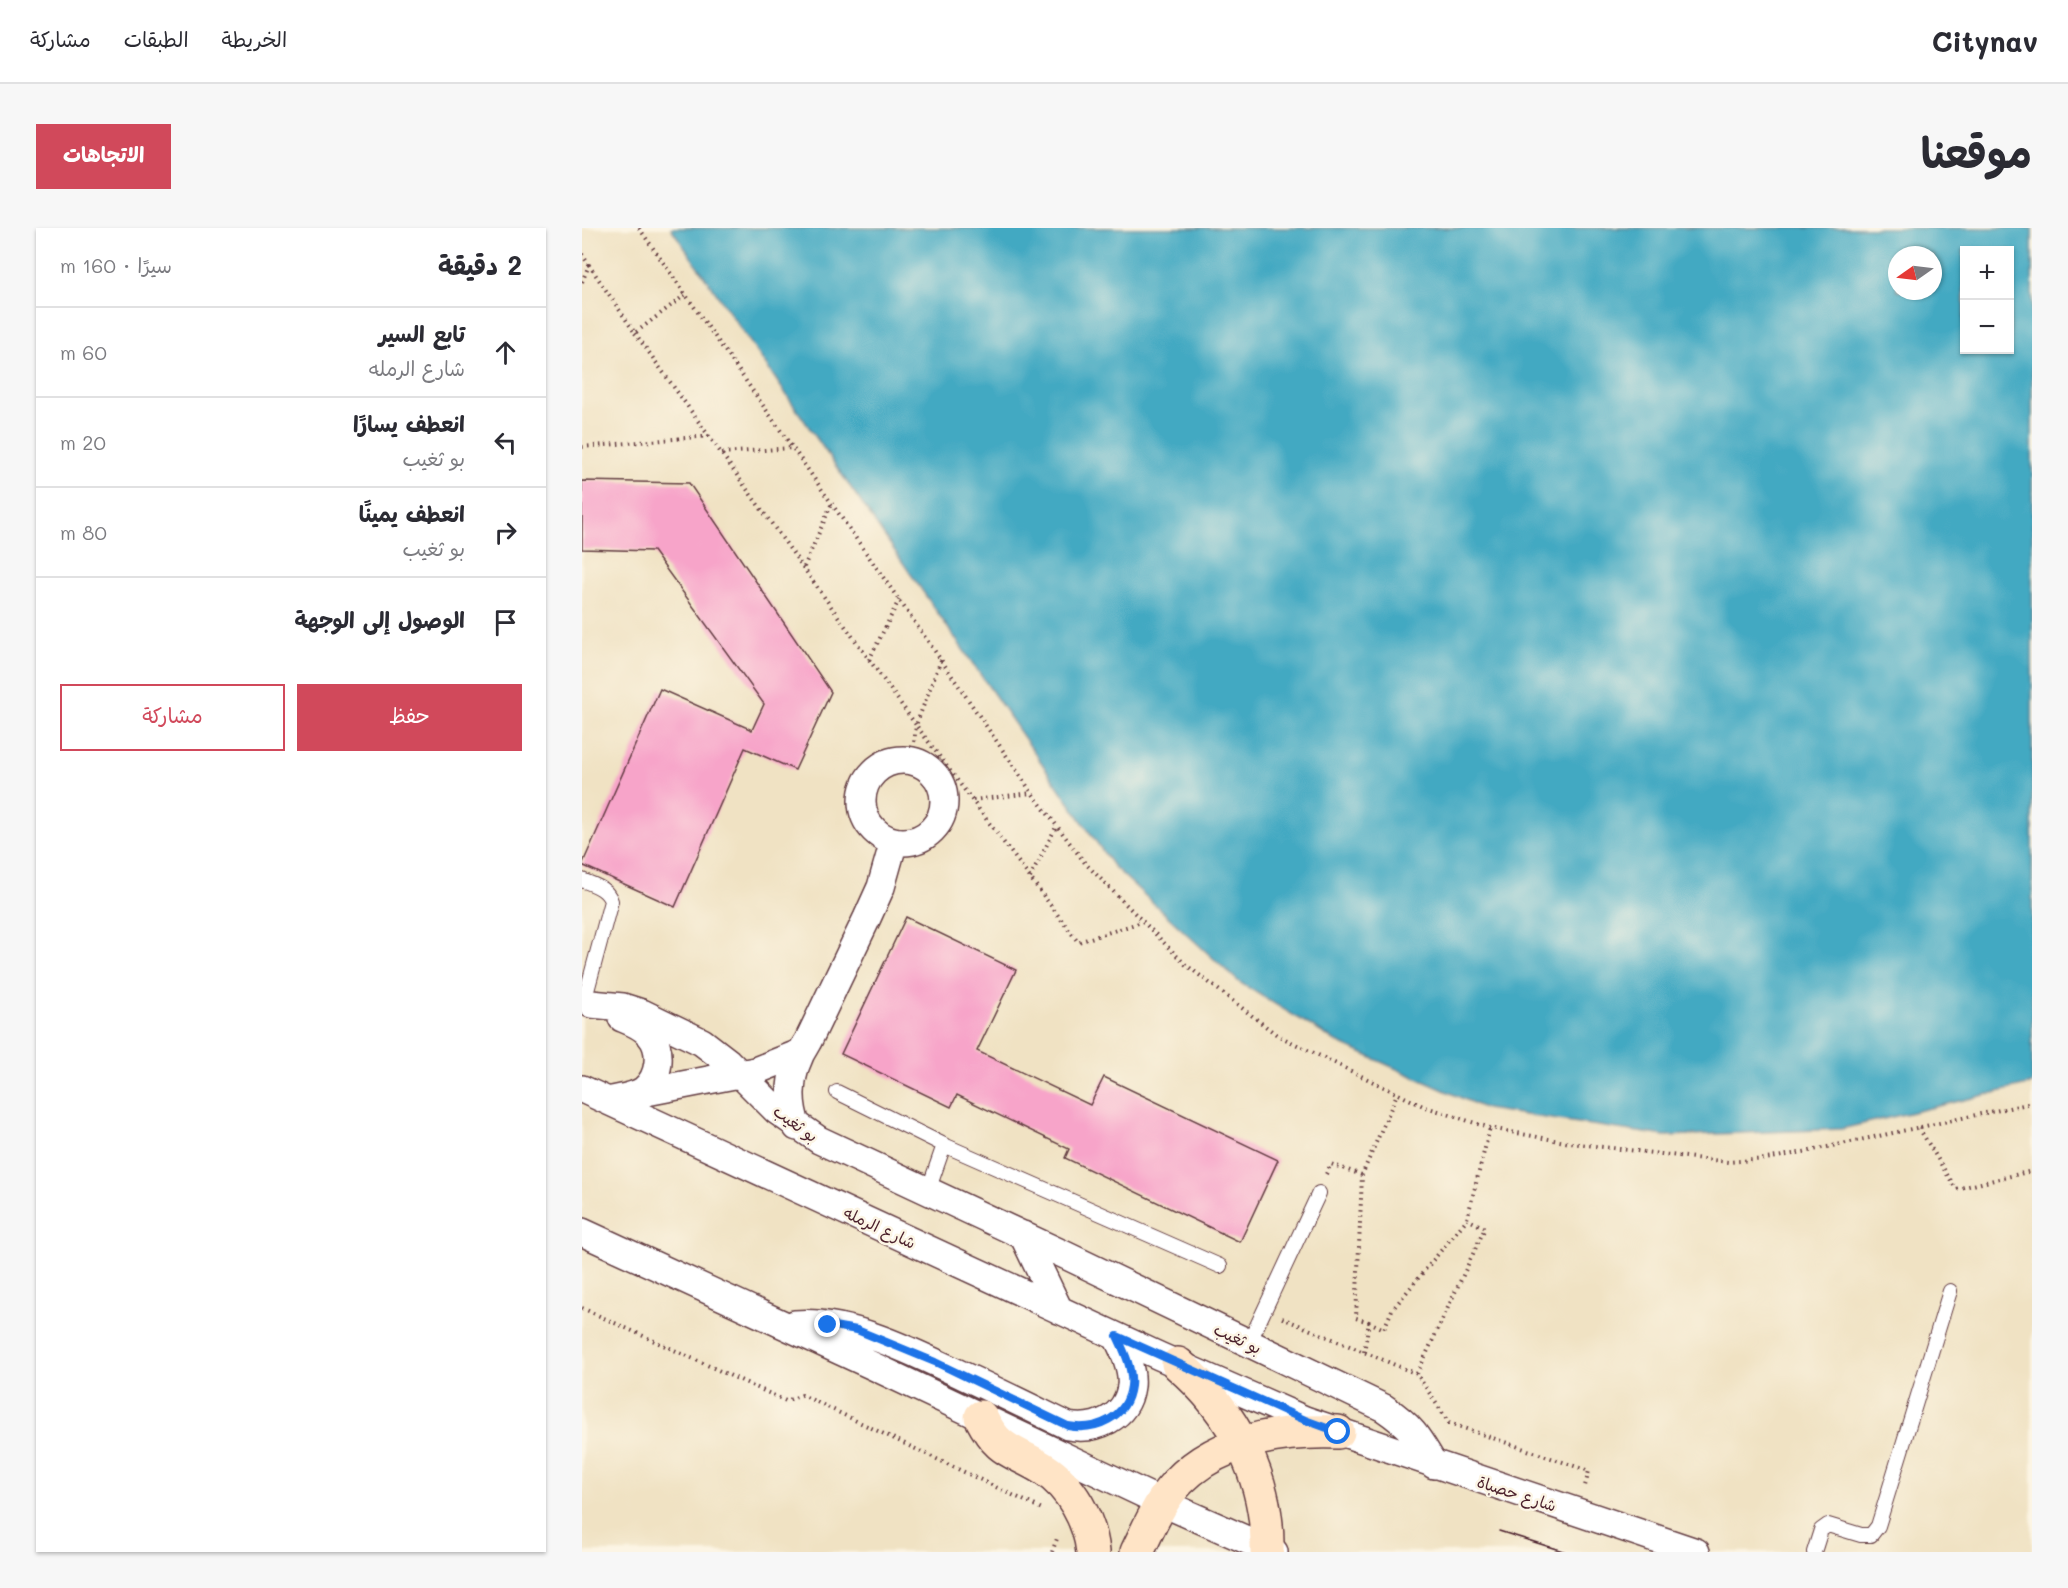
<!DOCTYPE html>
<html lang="ar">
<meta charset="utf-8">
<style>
:root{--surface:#fff;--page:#f7f7f7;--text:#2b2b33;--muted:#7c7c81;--line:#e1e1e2;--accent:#d1495b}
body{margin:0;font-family:Mali,"Playpen Sans Arabic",sans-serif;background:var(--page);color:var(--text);direction:rtl}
.controls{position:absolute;right:18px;top:18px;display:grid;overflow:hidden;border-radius:0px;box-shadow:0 2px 4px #0004}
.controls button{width:54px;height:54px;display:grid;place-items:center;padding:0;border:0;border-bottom:2px solid var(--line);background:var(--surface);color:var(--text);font:30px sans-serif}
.compass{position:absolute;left:1306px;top:18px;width:54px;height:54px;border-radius:50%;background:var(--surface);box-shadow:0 2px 4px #0004;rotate:256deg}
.stop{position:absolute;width:18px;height:18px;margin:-14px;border:4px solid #1a73e8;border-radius:50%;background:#fff}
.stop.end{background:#1a73e8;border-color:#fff;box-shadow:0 2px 6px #0008}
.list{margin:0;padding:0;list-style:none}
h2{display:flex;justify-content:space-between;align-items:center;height:78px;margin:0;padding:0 24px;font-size:26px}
h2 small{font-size:20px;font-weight:400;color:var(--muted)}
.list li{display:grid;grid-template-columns:39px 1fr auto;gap:18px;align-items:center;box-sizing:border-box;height:90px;padding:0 24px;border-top:2px solid var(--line)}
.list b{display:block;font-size:22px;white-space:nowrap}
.list p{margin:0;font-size:20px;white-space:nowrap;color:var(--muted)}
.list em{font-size:20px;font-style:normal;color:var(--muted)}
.actions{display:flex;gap:12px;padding:18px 24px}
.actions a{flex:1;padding:14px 0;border:2px solid var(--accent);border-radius:0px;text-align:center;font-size:21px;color:var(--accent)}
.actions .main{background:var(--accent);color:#fff}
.icon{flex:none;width:33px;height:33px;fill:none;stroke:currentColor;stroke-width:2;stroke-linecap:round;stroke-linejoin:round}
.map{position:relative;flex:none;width:1450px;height:1324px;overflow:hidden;direction:ltr;border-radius:0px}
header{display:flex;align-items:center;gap:36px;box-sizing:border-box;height:84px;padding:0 30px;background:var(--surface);border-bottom:2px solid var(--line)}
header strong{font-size:28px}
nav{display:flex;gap:33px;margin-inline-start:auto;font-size:21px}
.intro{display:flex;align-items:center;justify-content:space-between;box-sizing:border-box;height:144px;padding:0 36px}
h1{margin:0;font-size:42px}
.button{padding:15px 27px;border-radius:0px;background:var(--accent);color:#fff;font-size:21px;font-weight:700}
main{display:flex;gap:36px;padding:0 36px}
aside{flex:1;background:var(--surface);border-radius:0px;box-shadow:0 2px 4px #0004}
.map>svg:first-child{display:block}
.water{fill:#43a9c2;stroke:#466476;stroke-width:1.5;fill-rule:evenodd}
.building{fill:#f7a4c9}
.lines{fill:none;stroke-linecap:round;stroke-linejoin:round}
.lane-casing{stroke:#633c42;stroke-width:16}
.street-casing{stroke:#633c42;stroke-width:30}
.secondary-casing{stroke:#633c42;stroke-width:36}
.path{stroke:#633c42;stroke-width:4;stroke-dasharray:1.5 4.5;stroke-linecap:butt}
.lane{stroke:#fff;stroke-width:14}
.street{stroke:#fff;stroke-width:27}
.secondary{stroke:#ffe4c6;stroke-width:33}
.tram{stroke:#4a1f2b;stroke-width:1.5}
.route{stroke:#1a73e8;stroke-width:8}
.labels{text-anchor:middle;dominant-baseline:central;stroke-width:5;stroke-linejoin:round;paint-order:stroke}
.street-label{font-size:16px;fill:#4a1f2b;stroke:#fcf5e5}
</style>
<header>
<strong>Citynav</strong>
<nav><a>الخريطة</a><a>الطبقات</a><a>مشاركة</a></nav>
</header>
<div class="intro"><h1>موقعنا</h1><a class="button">الاتجاهات</a></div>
<main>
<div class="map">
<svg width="1450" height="1324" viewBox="0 0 1450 1324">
<rect width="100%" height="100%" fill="#fcf5e5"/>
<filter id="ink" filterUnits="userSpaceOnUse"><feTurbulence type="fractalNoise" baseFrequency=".0167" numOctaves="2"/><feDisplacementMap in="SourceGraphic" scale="12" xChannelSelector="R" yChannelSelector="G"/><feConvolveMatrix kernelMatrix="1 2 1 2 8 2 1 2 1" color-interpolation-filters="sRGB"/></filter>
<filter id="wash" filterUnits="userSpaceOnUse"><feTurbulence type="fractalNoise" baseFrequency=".008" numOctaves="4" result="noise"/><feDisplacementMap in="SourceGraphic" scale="24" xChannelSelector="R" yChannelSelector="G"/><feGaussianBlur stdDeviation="1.35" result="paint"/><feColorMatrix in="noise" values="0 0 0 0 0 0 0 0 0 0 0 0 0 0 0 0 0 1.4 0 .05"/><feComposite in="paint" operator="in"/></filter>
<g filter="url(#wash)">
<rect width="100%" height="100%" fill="#f0e2c3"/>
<!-- water -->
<path class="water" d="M89 0H1450V856L1259 901 1083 908 904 881 757 815 657 754 531 638ZM1382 22H1428V122H1382ZM1315 27H1351V63H1315Z"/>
<g id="blocks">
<!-- building -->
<path class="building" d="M0 253 107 255 249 464 213 542 163 520 93 679 0 637 78 461 170 502 182 476 71 323 0 321Z
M324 689 434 742 395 823 508 877 522 849 696 932 658 1014 483 930 487 921 375 867 369 879 259 826Z"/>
</g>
</g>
<g filter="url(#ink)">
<use href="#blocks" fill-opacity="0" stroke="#633c42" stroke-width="1.5"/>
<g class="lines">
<!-- lane casing -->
<g class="lane-casing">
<path id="lane" d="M0 652C12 657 25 660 29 673L2 774
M255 864 362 917 346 963
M362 917 638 1038
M667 1115 737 965
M1232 1324 1239 1302 1246 1297 1279 1307H1289L1296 1298 1368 1063"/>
</g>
<!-- street casing -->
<g class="street-casing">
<path id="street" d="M280 573a41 41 0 1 1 82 0a41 41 0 1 1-82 0Z
M9 776 41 779 60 785 120 814 146 834 195 883 237 912 483 1027 802 1180C830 1199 835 1208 852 1237
M0 861 577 1128 723 1192 1114 1324
M54 866 173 843 218 825
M26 873C37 870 52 869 62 862 78 849 81 822 68 807 61 798 50 794 40 790
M215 899C204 869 208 840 226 813L285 690 299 659 312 613
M0 1004 289 1137 581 1275 692 1324
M441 1007 477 1082
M213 1096C268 1091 333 1125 382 1148 417 1164 451 1181 486 1198 514 1203 545 1190 549 1158 551 1141 542 1123 535 1109"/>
</g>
<!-- secondary casing -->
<g class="secondary-casing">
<path id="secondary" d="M596 1136C651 1183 687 1250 685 1324
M399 1189C418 1226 430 1221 462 1241 489 1258 508 1293 511 1324
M555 1324C565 1304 574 1281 588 1263 628 1213 696 1202 756 1204"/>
</g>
<!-- path -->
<path class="path" d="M57 0 359 432 450 565 503 635 603 736 695 807 841 878 908 900 988 915 1146 934 1184 931 1227 923 1450 875
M0 26 7 37
M0 54 7 37 53 105 103 67
M53 105 334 497 330 533
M0 219 127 208
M140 225 210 220
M222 339 250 275
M287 432 317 372
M359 432 334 497 496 714 560 694
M391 572 450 565
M448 650 475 597
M1337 900 1374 961 1450 943
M744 946 749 936 780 947
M0 1080 204 1173 220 1167 460 1281
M700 1090 835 1146 867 1195 1007 1243 1003 1258
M787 1094 774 1090 780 947 815 866
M782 1124 787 1094 802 1101 810 1082 885 991 908 900
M835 1146 903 1000 885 991
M470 1324 476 1308"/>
<!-- lane -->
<use href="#lane" class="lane"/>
<!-- street -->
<use href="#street" class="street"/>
<!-- secondary -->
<use href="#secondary" class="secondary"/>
<!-- tram -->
<path class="tram" d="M917 1303 984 1324"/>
</g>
</g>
<g class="lines" filter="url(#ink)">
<!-- route -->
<path class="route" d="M246 1097 275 1102 353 1134 486 1198C514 1203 545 1190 549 1158 551 1141 542 1123 535 1108L723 1192 756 1204"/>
</g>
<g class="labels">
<!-- street labels -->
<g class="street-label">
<text transform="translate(214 895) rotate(36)">بو ثغيب</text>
<text transform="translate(298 999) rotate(25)">شارع الرمله</text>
<text transform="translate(656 1110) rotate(25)">بو ثغيب</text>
<text transform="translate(935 1265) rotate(18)">شارع حصباة</text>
</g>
</g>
</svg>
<div class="controls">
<button>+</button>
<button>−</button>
</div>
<svg class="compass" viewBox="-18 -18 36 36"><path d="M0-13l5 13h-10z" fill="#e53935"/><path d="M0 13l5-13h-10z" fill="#7c7c81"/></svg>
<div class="stop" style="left:756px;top:1204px"></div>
<div class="stop end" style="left:246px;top:1097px"></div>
</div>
<aside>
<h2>2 دقيقة<small>سيرًا · 160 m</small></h2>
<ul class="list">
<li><svg class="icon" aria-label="ahead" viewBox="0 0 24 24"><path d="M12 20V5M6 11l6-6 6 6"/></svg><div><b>تابع السير</b><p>شارع الرمله</p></div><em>60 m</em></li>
<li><svg class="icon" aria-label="left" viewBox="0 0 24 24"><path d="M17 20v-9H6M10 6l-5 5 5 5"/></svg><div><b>انعطف يسارًا</b><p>بو ثغيب</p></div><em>20 m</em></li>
<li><svg class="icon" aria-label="right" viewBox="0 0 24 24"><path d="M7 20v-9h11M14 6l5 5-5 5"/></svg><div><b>انعطف يمينًا</b><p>بو ثغيب</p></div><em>80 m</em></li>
<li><svg class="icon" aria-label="arrive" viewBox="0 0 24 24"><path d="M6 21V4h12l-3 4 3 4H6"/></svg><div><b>الوصول إلى الوجهة</b></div></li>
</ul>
<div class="actions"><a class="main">حفظ</a><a>مشاركة</a></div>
</aside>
</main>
